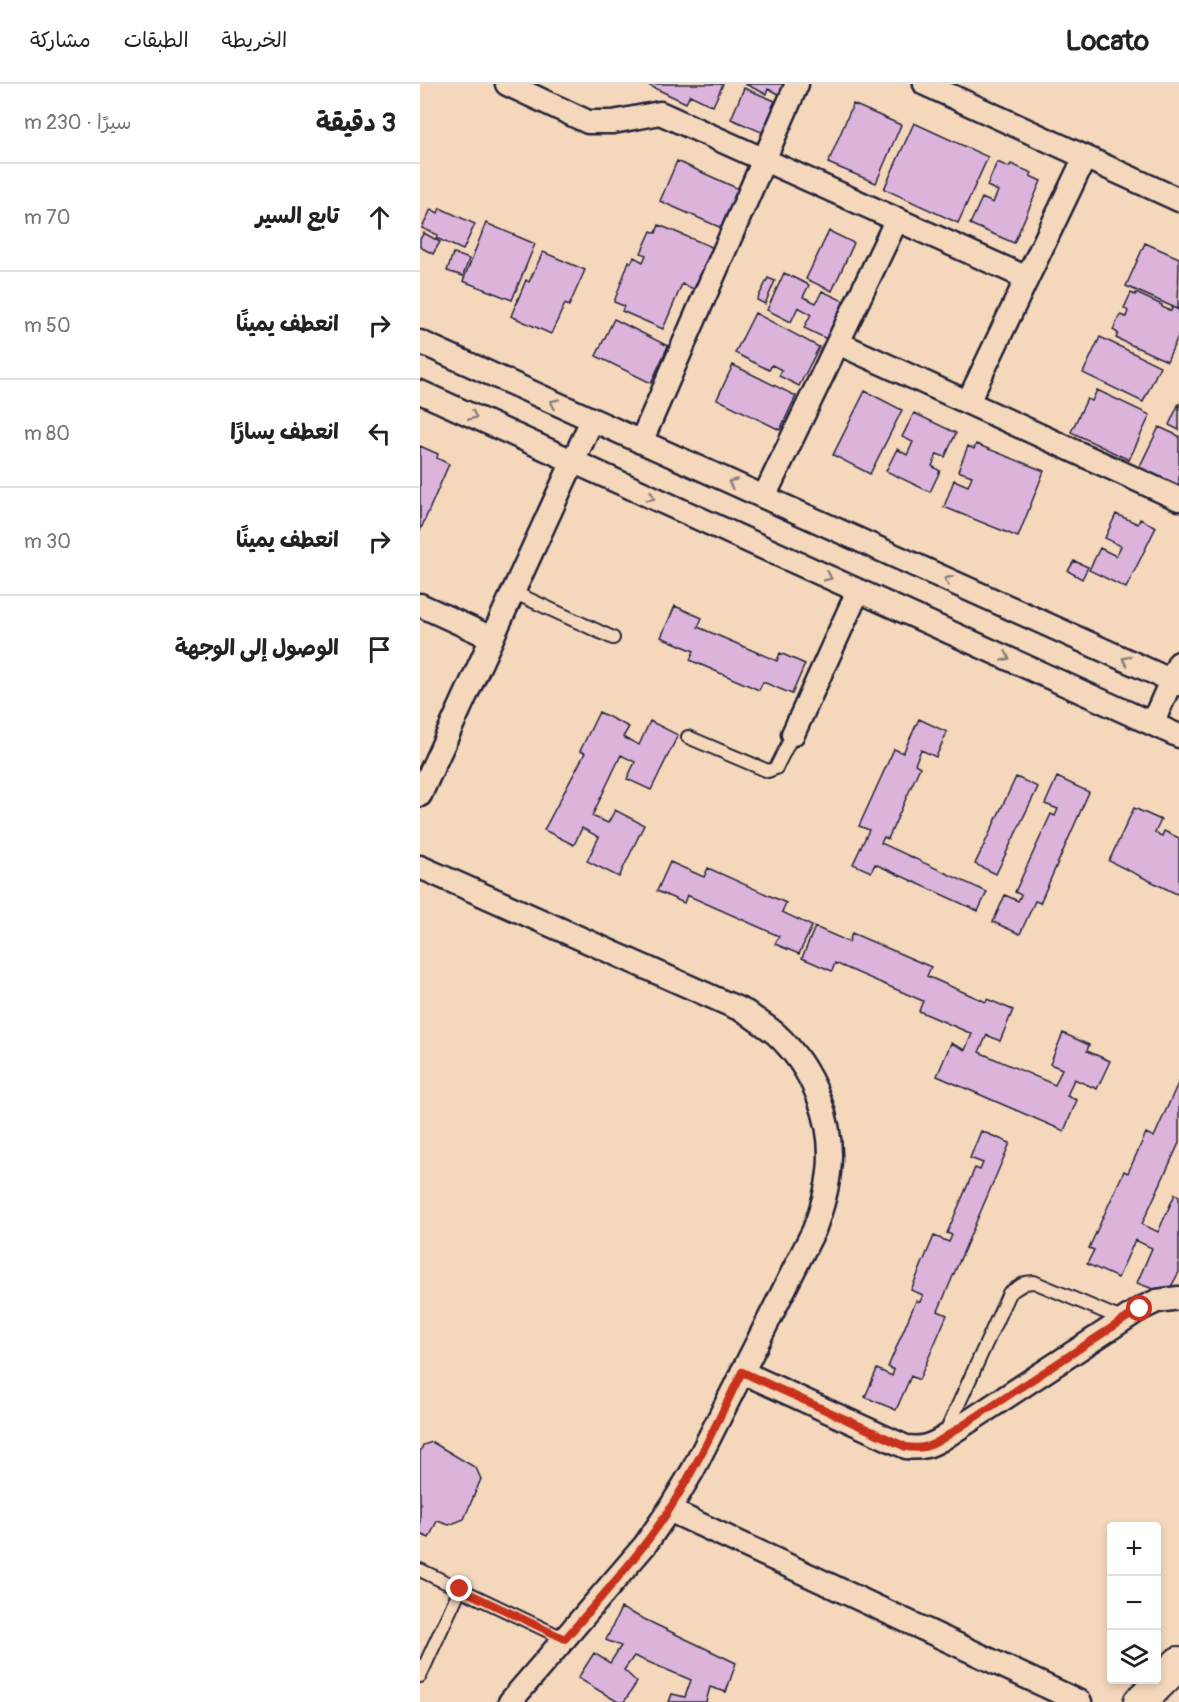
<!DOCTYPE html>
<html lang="ar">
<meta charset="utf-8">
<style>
:root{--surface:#fff;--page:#f2f2f2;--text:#222;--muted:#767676;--line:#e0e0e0}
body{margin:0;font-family:Pangolin,"Playpen Sans Arabic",sans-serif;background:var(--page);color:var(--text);direction:rtl}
.controls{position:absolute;right:18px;bottom:18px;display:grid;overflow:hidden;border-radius:6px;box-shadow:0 3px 9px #0003}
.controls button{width:54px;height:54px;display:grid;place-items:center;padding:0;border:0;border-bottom:2px solid var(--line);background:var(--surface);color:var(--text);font:30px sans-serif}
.stop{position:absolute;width:18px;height:18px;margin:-14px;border:4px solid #c8321e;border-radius:50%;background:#fff}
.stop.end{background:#c8321e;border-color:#fff;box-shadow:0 2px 6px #0008}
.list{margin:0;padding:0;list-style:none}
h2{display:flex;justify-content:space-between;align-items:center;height:78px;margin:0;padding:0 24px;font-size:26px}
h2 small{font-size:20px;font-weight:400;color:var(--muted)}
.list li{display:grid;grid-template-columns:39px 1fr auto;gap:18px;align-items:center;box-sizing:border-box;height:108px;padding:0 24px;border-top:2px solid var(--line)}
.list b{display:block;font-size:22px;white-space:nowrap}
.list em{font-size:20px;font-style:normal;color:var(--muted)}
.icon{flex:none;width:33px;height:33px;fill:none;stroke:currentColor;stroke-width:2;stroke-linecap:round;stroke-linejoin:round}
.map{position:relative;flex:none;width:759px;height:1618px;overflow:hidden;direction:ltr}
header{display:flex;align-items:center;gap:36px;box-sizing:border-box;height:84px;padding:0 30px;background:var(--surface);border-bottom:2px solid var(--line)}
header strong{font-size:28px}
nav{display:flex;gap:33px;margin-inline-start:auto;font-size:21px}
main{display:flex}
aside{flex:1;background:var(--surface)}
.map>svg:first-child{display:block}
.building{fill:#dcb4db;stroke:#22223b;stroke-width:1.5}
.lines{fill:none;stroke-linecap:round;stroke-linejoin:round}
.lane-casing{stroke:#22223b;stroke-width:16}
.street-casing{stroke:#22223b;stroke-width:27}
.secondary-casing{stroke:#22223b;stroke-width:36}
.lane{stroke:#f5d8bb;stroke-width:12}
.street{stroke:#f5d8bb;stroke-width:22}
.secondary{stroke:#f5d8bb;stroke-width:32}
.oneway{stroke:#8c7d7b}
.route{stroke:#c8321e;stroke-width:8}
</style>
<header>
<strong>Locato</strong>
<nav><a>الخريطة</a><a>الطبقات</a><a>مشاركة</a></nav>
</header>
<main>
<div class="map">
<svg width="759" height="1618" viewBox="0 0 759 1618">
<rect width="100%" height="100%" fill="#f5d8bb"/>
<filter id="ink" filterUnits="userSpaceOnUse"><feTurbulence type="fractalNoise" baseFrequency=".0167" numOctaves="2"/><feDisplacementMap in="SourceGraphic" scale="12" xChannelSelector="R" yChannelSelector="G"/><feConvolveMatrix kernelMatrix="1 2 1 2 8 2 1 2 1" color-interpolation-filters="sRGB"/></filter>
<g filter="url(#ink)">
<!-- building -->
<path class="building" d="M226 0H303L293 22 270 11 266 19Z
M325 0H366L361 11 348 5 346 10Z
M324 4 355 17 352 23 361 27 351 52 311 35Z
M433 20 481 41 456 99 408 79Z
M494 39 568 73 538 139 464 105Z
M257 77 323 107 306 146 240 117Z
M577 78 589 83 591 80 612 89 610 92 621 97 594 159 550 140 562 114 573 119 578 107 567 102Z
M20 124 55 140 43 166 16 154 18 151 2 144 11 125 18 129Z
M66 139 115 160 92 216 43 197Z
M239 141 299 166 281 208 262 200 243 245 202 227 204 222 194 218 209 177 211 179 214 173 223 178 226 171 221 169 231 147 236 149Z
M409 147 434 159 412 207 386 195Z
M4 149 20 158 13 170 0 163V155Z
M725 159 759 174 758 225 706 202Z
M123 168 165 186 149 222 145 220 131 250 91 232 106 196 109 198Z
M33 169 49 175 43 192 27 187Z
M364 189 389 201 383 213 396 219 402 207 428 219 411 257 384 244 391 230 378 223 371 238 347 226Z
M348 194 355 197 345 220 337 216Z
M711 209 715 211 716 209 742 221V223L751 227 752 223 759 226V250L747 277 696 254 698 249 693 246 700 231 706 233 708 227 704 224Z
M335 229 399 263 379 302 359 292 362 286 352 281 349 286 315 269Z
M194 235 248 262 231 299 176 272Z
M680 253 740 282 723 318 663 289Z
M313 281 376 312 360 346 297 315Z
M677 306 730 331 709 376 651 348 667 315 672 317Z
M445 307 482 326 450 390 413 371Z
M759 319V346L749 341Z
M494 329 536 349 525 373 517 370 512 382 520 387 510 408 466 387 477 365 487 371 493 358 482 353Z
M739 343 759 352V403L719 384Z
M556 360 624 387 598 453 524 423 534 396 548 402 552 392 538 387 548 362 554 365Z
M0 362 18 370 17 374 29 380 0 447Z
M696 430 718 440 720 435 736 443 706 504 669 486 680 464 696 472 701 462 685 454Z
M654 477 668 483 662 495 648 487Z
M255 522 282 534 278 543 357 577 360 569 385 580 372 610 343 598 339 606 270 576 274 567 241 553Z
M179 628 209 643 203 653 219 661 230 637 258 651 231 706 207 695 215 678 201 671 172 732 188 739 195 726 224 741 199 793 167 777 179 753 162 744 154 761 124 746 165 669 160 667Z
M499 635 527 648 516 673 501 666 495 680 500 683 468 755 464 753 461 759 567 808 558 827 455 780 451 788 433 780 449 746 439 742 474 665 483 669Z
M596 693 618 703 576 790 555 780Z
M637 693 669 708 620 819 615 817 600 850 573 838 585 811 598 817 601 811 595 808 631 730 635 732 638 725 625 720Z
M714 724 741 736 735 749 742 752 744 747 759 754V811L689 777Z
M250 778 284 793 288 784 366 819 362 828 392 842 379 870 355 860 359 852 267 811 264 819 237 807Z
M395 843 429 858 432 849 511 883 507 892 566 918 567 915 593 926 580 957 567 951 559 968 635 1001 642 985 630 980 643 949 669 961 667 967 690 977 677 1005 654 995 647 1012 657 1016 644 1047 517 992 531 959 545 966 552 950 499 927 503 917 415 879 412 887 382 874Z
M759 997V1059L722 1140 738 1148 755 1110 759 1112V1188L747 1210 717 1199 732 1164 715 1156 698 1194 667 1180 674 1166 669 1164 704 1087 708 1089 726 1049 734 1053Z
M561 1047 590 1059 518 1227 527 1231 499 1296 491 1292 476 1326 445 1313 457 1285 472 1292 474 1286 468 1283 496 1217 500 1218 503 1211 491 1206 514 1152 529 1158 532 1151 527 1149 555 1084 560 1086 563 1079 550 1074Z
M12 1358 56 1384 61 1395 44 1435 29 1441 17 1437 9 1454 0 1450V1368L3 1361Z
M201 1524 316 1579 306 1608 290 1603 286 1618H249L252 1610 265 1613 271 1596 214 1572 204 1586 217 1598 204 1618H198L158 1594 174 1569 190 1579 201 1562 186 1556Z"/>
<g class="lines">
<!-- lane casing -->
<g class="lane-casing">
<path id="lane" d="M93 508 193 554
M268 653 348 687 356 684 373 650
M525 1350 589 1209 605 1199 614 1198 704 1236
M0 1486 145 1555
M0 1592 40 1505"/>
</g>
<!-- street casing -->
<g class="street-casing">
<path id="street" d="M87 0 168 38H193L240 29 607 194
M505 0 759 116
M0 258 759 600
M418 259 759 415
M0 308 759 652
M548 318 665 73
M221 358 377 0
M344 413 477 135
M0 521 72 554
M732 640 759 579
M373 650 438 507
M0 711 172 336
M0 783 326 928C336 936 347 942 356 950 393 984 415 1039 409 1088 407 1108 401 1127 394 1146L273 1386 249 1426 225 1461 90 1618
M322 1288 486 1363C501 1365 510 1362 522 1355L720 1225 737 1217 759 1214
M249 1426 660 1618"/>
</g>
<!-- secondary casing -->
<g class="secondary-casing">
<path id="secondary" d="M720 1618 759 1579"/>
</g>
<!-- lane -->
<use href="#lane" class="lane"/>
<!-- street -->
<use href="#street" class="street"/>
<!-- secondary -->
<use href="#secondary" class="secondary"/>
</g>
<!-- one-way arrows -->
<defs><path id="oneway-chevron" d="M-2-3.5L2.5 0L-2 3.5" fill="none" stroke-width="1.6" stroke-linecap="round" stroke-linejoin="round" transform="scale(1.5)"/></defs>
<g class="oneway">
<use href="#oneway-chevron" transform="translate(134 319) rotate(-156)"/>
<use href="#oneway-chevron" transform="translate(53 332) rotate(24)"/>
<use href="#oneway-chevron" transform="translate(312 399) rotate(-156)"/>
<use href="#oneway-chevron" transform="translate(231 413) rotate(25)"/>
<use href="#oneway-chevron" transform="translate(408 493) rotate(24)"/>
<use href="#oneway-chevron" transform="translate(528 496) rotate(-156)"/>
<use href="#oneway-chevron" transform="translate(586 573) rotate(24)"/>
<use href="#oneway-chevron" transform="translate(706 576) rotate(-156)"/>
</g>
</g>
<g class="lines" filter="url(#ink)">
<!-- route -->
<path class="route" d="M40 1505 145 1555C181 1513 219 1472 249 1426 277 1382 299 1334 322 1288L486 1363C501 1365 510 1363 522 1355L720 1225"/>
</g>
</svg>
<div class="controls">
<button>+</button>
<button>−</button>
<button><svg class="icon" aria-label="layers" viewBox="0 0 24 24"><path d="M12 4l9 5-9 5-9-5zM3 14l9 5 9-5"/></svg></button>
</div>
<div class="stop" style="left:720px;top:1225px"></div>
<div class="stop end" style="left:40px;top:1505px"></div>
</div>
<aside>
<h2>3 دقيقة<small>سيرًا · 230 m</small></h2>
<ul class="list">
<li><svg class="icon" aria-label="ahead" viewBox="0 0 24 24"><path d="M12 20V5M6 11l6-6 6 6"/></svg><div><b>تابع السير</b></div><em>70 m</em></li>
<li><svg class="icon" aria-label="right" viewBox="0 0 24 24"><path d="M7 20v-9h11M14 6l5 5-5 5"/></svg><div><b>انعطف يمينًا</b></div><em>50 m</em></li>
<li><svg class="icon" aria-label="left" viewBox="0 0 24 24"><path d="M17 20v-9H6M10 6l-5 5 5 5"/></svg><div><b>انعطف يسارًا</b></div><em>80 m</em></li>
<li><svg class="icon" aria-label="right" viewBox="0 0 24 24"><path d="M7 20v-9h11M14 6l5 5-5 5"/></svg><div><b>انعطف يمينًا</b></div><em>30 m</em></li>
<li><svg class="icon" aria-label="arrive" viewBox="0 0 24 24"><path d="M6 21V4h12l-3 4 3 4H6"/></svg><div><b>الوصول إلى الوجهة</b></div></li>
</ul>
</aside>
</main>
